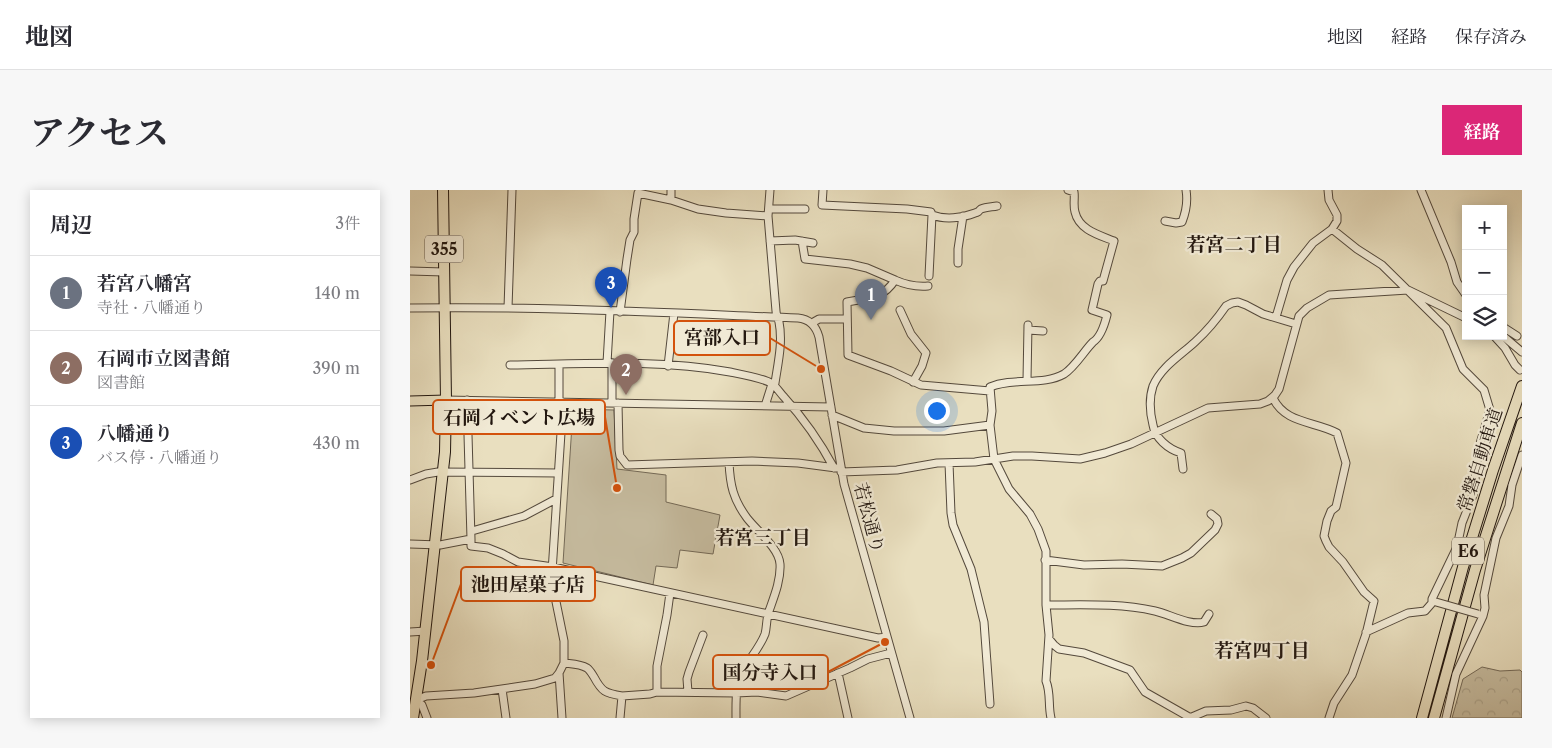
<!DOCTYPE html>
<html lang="ja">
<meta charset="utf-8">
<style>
:root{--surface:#fff;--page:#f7f7f7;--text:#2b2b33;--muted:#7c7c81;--line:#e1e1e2;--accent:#db2777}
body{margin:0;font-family:"Libre Caslon Text","Noto Serif JP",serif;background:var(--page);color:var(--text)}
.controls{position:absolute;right:15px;top:15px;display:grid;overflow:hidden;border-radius:0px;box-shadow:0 2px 12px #0003}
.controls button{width:45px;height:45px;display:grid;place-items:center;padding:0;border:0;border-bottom:1px solid var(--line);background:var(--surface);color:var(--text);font:25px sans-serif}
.you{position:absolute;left:526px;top:220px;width:18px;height:18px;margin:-12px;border:4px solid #fff;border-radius:50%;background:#1a73e8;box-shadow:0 0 0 8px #1a73e833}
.badge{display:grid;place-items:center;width:32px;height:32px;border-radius:50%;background:var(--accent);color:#fff;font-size:16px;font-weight:700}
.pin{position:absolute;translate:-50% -41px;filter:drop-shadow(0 1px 2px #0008)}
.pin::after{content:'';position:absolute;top:26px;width:18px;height:15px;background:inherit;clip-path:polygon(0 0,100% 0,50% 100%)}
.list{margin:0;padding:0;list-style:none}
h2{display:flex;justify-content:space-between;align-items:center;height:65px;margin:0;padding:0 20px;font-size:21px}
h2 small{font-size:16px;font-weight:400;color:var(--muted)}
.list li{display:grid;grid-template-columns:32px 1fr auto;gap:15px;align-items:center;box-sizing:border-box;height:75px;padding:0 20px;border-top:1px solid var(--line)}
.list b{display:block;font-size:19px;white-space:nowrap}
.list p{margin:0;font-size:16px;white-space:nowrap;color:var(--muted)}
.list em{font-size:16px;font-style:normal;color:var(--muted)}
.icon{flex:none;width:28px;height:28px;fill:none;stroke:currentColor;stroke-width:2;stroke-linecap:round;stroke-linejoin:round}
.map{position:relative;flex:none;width:1112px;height:528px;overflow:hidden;border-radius:0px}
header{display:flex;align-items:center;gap:30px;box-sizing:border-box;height:70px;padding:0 25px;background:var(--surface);border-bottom:1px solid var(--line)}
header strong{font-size:24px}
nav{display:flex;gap:28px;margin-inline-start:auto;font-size:18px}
.intro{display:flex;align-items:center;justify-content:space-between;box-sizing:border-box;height:120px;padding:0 30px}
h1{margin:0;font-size:35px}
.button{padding:12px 22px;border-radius:0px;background:var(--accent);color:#fff;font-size:18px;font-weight:700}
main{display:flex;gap:30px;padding:0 30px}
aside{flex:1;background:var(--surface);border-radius:0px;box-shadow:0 2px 12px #0003}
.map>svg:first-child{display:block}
.green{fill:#c7bda1;stroke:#746a58}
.forest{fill:url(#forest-crowns);stroke:#746a58}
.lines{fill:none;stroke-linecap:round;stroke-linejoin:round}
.minor-casing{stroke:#54493c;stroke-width:9}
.major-casing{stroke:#221710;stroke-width:11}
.highway-casing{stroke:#221710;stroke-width:12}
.minor{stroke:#f1ead5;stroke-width:7}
.major{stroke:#e9dfbf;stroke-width:9}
.highway{stroke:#e9dfbf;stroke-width:10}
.minor-bridge-casing{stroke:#54493c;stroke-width:9;stroke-linecap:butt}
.minor-bridge{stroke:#f1ead5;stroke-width:7}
.labels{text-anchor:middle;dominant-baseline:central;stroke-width:4.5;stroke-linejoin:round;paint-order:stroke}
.shield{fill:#f1ead5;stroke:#60564b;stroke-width:1}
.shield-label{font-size:16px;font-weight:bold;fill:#221710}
.street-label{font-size:18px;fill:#221710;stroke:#f1ead5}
.neighbourhood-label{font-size:19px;font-weight:bold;fill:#221710;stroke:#f1ead5}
.leader{fill:none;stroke:#d4520c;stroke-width:2}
.callout-dot{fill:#d4520c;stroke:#f1ead5;stroke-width:2}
.callout{fill:#f1ead5;stroke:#d4520c;stroke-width:2}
.callout-label{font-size:19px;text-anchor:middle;font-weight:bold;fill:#221710}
</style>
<header>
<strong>地図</strong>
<nav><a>地図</a><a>経路</a><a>保存済み</a></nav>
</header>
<div class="intro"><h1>アクセス</h1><a class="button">経路</a></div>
<main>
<aside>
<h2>周辺<small>3件</small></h2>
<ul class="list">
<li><span class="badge" style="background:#6b7280">1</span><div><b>若宮八幡宮</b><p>寺社 · 八幡通り</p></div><em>140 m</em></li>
<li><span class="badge" style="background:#8d6e63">2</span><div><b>石岡市立図書館</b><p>図書館</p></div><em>390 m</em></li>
<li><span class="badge" style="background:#1a4fb4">3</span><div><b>八幡通り</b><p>バス停 · 八幡通り</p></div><em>430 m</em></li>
</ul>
</aside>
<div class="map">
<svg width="1112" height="528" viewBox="0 0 1112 528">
<defs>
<pattern id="forest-crowns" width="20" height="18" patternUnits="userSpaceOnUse" patternTransform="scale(1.25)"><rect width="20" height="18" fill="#c7bda1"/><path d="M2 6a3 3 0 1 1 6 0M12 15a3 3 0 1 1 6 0" fill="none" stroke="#aba28a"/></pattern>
</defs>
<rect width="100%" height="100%" fill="#e9dfbf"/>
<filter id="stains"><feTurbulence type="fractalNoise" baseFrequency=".004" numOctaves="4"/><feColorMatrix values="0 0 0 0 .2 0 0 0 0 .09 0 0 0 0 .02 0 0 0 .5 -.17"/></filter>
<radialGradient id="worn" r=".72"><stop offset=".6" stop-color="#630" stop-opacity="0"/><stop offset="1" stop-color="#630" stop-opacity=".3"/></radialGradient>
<!-- green -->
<path class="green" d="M163 219 204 220 207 279 256 285V312L310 325 303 364 270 360 267 378 246 376 243 395 153 373Z"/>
<!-- forest -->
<path class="forest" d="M1072 477 1090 481 1110 480 1112 482V528H1042L1053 489Z"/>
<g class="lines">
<!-- minor casing -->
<g class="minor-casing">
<path id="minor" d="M413 0 412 15 497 19 521 22 522 25C535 30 552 28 565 23 571 21 566 23 571 19 576 17 582 17 587 16
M1011 0 1041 72 1047 92 1056 105
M261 10V0
M359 19H395
M755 31 766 33 772 32C776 22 778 12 776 0
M922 39 947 59 972 75 1036 138 1053 179 1074 200 1080 220 1069 257 1063 305 1052 333 1047 357 1022 409V413L1015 421 998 423 956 442
M360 51 385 50 403 53
M392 51 395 69 440 74 457 78 485 90
M548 73V59L553 26
M0 81 34 82
M519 86 522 25
M518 96C505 97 496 95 485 90 473 109 458 108 437 112L438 165 481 181 511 195 580 201
M0 118C129 116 259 123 388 128 400 129 406 136 409 147L434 294 500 528
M98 118 102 0
M490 120 501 144 516 163 512 176 503 192
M210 122 217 69 220 50 224 42V29L228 3 261 10 288 19 316 23 358 26
M866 127 877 90 884 77 903 53 922 39 927 31V25L919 10 918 0
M402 133 409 129H437
M1093 137 1107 146
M618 140 633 141
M1084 146 1095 158 1105 175 1110 180
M1093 146 1112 162
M197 173 200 121
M202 173V213
M100 175C173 174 248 169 320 182 330 184 352 188 361 193 366 196 370 203 374 207 394 229 410 252 424 278
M258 176 264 123
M617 190 618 135
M863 208C875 234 905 231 927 243L936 273 926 317 921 321 917 331 914 346 916 351 919 357 933 372 954 402 964 411 956 444 942 485 924 513 919 528
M36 210 421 217
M57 210 61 349
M149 212V174
M208 213 209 260 210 266 217 275 342 271 388 273 426 278
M355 216 361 197 365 193C368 173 373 152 369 132 368 128 366 125 366 121L358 26 360 0
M422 225 454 238 484 241H534L580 235
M319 272C320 295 323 309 337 328 347 341 369 358 370 374 371 390 364 407 359 421 356 429 357 437 355 444 350 457 340 468 333 480 325 494 326 512 326 528
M539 273 541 323 543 335 561 379 574 432 580 514
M773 279 771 263C758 259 745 248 743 235 740 223 739 208 743 196 751 177 771 165 785 152 797 141 807 129 816 116L822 113 828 112 836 115 853 124 886 134
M431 282 487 280 527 273 565 272 603 266H622L670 269 695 263 721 254 798 218 850 214 858 211 865 205 869 199 889 126 897 118 919 105 998 100 1056 128
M0 290 16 284 28 282 148 283
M62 341 114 326 146 309
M0 354 30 355 61 349V356L78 358 93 364 108 372 143 377 468 448 477 447
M635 370 674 375 712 374 752 376 772 368 781 363 805 340 808 334 807 329 801 324
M636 415C673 415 709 413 745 421 759 424 780 436 794 432L799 424
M0 442 16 441
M639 449 644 455 649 459 674 463 720 480 735 502 779 527H782L796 521 821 520 836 516 843 518 856 528
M154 473C161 474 170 474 177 478 180 480 182 484 184 487 192 502 195 503 212 506L210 528
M428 483 438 528
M92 499 96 528
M247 502V476L257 425 260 403
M278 502 277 489 279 482 293 445
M212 506 240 504 247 502 326 503 347 502 376 506 440 478 458 469 481 463
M17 528 12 515 6 510 16 506 64 503 125 494 145 488 149 483
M152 528 149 483 154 473V451L143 397 142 382 153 212
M641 528C638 516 641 503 636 491L639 445 636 415V361L628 339 620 324 599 299 584 269 580 235 582 221 580 197C604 187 633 196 654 184 665 177 674 161 683 152 691 147 695 133 697 125L682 120 688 94 690 91H693L704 51C689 45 669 40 665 22 663 15 665 8 664 2L658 0
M1036 528 1046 484 1073 426 1075 418 1074 405 1086 348 1099 316 1102 295 1112 265"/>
</g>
<!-- major casing -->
<g class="major-casing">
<path id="major" d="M0 211 36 210"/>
</g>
<!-- highway casing -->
<g class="highway-casing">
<path id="highway" d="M3 528 12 471 35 262 36 210 33 0
M1012 528 1053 377 1083 280 1112 196
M1024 528 1065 380 1112 233"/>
</g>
<!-- minor -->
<use href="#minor" class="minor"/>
<!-- major -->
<use href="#major" class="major"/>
<!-- highway -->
<use href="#highway" class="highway"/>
<!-- minor-bridge casing -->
<g class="minor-bridge-casing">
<path id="minor-bridge" d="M1026 412 1068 424"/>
</g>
<!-- minor-bridge -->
<use href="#minor-bridge" class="minor-bridge"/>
</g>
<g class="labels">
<!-- shield labels -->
<g class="shield">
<rect x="15" y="45.5" width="38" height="27" rx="4"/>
<rect x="1042" y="347.5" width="32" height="27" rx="4"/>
</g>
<g class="shield-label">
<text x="34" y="59">355</text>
<text x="1058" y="361">E6</text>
</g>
<!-- street labels -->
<g class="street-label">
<text transform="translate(1070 270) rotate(-72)">常磐自動車道</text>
<text transform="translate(459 328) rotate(75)">若松通り</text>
</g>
<!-- neighbourhood labels -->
<g class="neighbourhood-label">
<text x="824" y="54">若宮二丁目</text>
<text x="353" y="347">若宮三丁目</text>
<text x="852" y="460">若宮四丁目</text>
</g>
</g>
<!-- callouts -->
<path class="leader" d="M411 179L360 148M207 298L195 227M21 475L51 394M475 452L418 482"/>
<g class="callout-dot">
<circle cx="411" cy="179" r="5"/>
<circle cx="207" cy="298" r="5"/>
<circle cx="21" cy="475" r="5"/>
<circle cx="475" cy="452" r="5"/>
</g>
<g class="callout">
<rect x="264" y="131" width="96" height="34" rx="5"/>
<rect x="23" y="210" width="172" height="34" rx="5"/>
<rect x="51" y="377" width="134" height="34" rx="5"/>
<rect x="303" y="465" width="115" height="34" rx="5"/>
</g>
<g class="callout-label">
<text x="312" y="154">宮部入口</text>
<text x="109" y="234">石岡イベント広場</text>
<text x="118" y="401">池田屋菓子店</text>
<text x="360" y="489">国分寺入口</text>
</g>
<rect width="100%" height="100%" filter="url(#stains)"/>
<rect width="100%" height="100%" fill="url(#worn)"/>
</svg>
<div class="controls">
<button>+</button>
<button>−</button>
<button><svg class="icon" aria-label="layers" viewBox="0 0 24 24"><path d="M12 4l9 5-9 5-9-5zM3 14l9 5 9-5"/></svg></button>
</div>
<div class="you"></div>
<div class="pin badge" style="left:461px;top:130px;background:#6b7280">1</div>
<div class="pin badge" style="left:216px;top:205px;background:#8d6e63">2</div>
<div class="pin badge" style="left:201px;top:118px;background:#1a4fb4">3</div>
</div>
</main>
